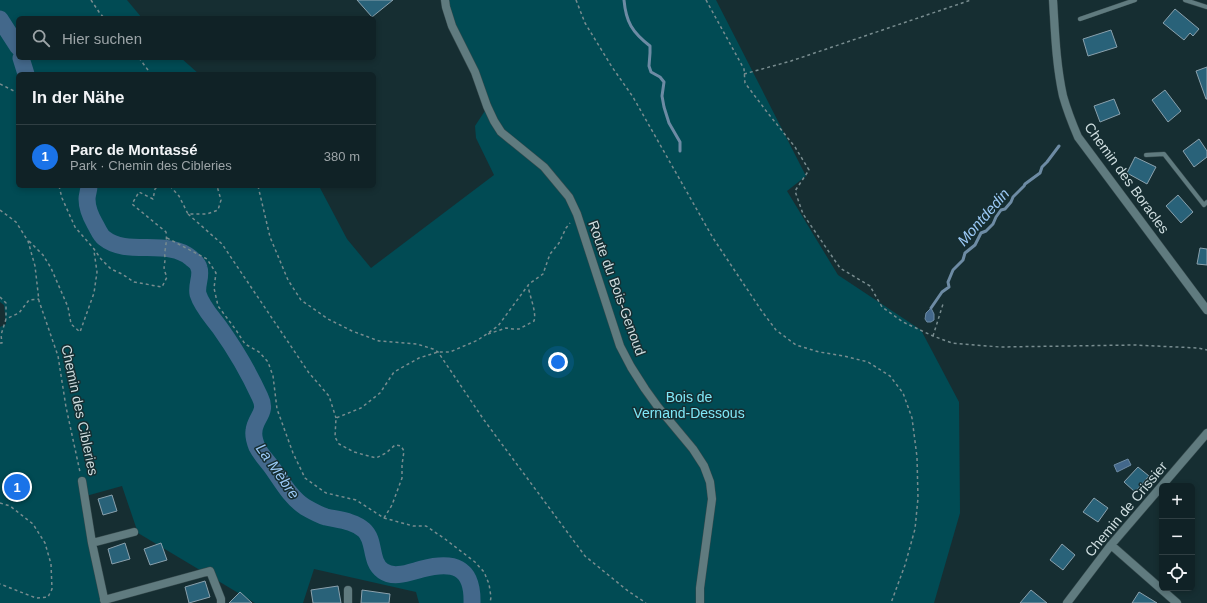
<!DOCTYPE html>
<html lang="de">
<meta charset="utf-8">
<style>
:root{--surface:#102226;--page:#192a2e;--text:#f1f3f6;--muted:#9ca4a7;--line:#303f43;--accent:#1a73e8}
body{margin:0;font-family:Arial,sans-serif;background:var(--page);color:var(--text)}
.controls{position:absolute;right:12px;bottom:12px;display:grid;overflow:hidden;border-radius:6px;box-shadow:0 2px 6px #0003}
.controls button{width:36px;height:36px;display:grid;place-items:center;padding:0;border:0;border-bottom:1px solid var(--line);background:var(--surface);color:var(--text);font:20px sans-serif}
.you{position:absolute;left:558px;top:362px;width:14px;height:14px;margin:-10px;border:3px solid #fff;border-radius:50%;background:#1a73e8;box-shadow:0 0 0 6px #1a73e833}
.badge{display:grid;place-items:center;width:26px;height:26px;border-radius:50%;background:var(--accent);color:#fff;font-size:13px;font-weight:700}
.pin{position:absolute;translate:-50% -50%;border:2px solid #fff;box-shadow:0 1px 4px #0006}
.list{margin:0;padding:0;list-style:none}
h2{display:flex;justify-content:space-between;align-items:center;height:52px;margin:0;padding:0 16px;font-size:17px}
h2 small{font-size:13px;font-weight:400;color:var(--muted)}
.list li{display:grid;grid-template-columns:26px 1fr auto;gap:12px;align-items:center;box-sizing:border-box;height:64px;padding:0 16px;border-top:1px solid var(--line)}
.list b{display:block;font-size:15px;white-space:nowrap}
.list p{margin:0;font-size:13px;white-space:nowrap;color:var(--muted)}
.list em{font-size:13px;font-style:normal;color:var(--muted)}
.icon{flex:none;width:22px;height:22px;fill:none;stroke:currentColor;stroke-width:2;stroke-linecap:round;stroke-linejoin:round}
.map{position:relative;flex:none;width:1207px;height:603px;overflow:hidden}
.search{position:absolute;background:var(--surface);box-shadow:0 2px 6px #0003;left:16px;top:16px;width:360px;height:44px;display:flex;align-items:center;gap:10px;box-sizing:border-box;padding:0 14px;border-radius:6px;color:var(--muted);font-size:15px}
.panel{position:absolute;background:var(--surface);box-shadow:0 2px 6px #0003;left:16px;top:72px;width:360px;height:116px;border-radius:6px}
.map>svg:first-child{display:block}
.green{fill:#014b54}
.water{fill:#43688b;stroke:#6d8ba4}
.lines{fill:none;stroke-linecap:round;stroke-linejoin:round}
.stream{stroke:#6d8ba4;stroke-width:3}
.river{stroke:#43688b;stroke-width:17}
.building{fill:#296279;stroke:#8aa1ad}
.lane-casing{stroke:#364a4d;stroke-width:5}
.street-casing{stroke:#364a4d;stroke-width:9}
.path{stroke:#788c8f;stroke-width:1.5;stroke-dasharray:3 3;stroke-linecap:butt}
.lane{stroke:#607b7f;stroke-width:4}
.street{stroke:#607b7f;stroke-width:8}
.labels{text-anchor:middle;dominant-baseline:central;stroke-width:3;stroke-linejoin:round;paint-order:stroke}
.street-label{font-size:14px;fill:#cedddf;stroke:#162e32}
.park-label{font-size:14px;fill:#7fe8f8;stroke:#162e32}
.water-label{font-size:15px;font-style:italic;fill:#9bc9f6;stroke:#162e32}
</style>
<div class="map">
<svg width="1207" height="603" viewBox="0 0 1207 603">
<rect width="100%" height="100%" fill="#162e32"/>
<!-- green -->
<path class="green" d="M0 0H127L142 18H18V58H181L199 74H18V186H319L347 239 371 268 494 175 476 138 475 126 490 103 455 24 449 6V0H716L806 176 787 191 838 275 921 330 959 402 960 513 934 603H419L416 592 314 569 303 603H255L138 533 122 486 86 496 103 603H0V327L6 324 4 305 0 302Z"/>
<!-- water -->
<path class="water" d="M931 308 934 314V320L931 322H927L925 319 926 313Z
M1128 459 1131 465 1117 472 1114 465Z"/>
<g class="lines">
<!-- stream -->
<path class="stream" d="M624 0C626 22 632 32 650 46V53L649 66 651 72 660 77 664 82 662 96 664 107 669 123 680 142V151
M931 308 942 292 949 287 948 282 953 270 963 260 965 253 975 245 981 233 986 231 993 224 996 217 1001 210 1005 209 1011 202 1013 197 1024 186 1025 184 1040 173 1042 167 1047 162 1059 146"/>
<!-- river -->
<path class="river" d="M0 19 18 47
M21 58 26 74
M89 186C89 190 87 195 87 199 87 208 91 217 95 224 98 229 100 235 104 238 127 257 168 238 191 258 194 261 198 263 199 268 202 276 196 285 198 294 202 307 212 317 220 328 235 349 249 373 260 397 268 413 255 417 254 431 253 437 255 442 257 447 261 455 268 462 273 469 282 482 291 498 305 507 312 511 319 515 326 517 339 520 354 521 364 530 376 541 369 561 383 571 394 579 410 572 422 569 453 561 473 566 472 603"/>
</g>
<!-- building -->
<path class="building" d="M357 0H393L372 17Z
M1175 9 1199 29 1193 36 1190 33 1184 40 1163 23Z
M1111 30 1117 47 1088 56 1083 39Z
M1207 67V99H1206L1196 71Z
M1165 90 1181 111 1168 122 1152 100Z
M1114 99 1120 114 1100 122 1094 106Z
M1199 139 1207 151V157L1194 167 1183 151Z
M1135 157 1156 167 1147 184 1127 173Z
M1178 195 1193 212 1181 223 1166 206Z
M1200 248 1207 249V265L1197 264Z
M1138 467 1149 476 1135 492 1124 482Z
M112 495 117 511 103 515 98 499Z
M1094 498 1108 508 1098 522 1083 512Z
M125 543 130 559 112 564 108 549Z
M161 543 167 560 150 565 144 549Z
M1062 544 1075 555 1063 570 1050 560Z
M205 581 210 597 189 603 185 587Z
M338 586 341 603H313L311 590Z
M362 590 390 594 389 603H361Z
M1031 590 1047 603H1020Z
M240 592 252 603H229Z
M1139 592 1157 603H1132Z"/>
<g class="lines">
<!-- lane casing -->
<g class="lane-casing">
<path id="lane" d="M1185 0 1207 7
M1080 19 1135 0
M1146 155 1164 154 1204 205 1207 202"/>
</g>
<!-- street casing -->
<g class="street-casing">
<path id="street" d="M445 0 446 7 452 26 475 72 487 106 494 121 501 132 544 167 569 197 577 214 620 346 631 367 645 389 658 407 693 449 704 466 710 482 712 499 700 588V603
M1053 0C1055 32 1056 64 1063 96 1067 110 1072 123 1078 137L1207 310
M82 481 92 543 105 603
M92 543 134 532
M1111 545 1177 603
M348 590V603
M104 600 210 571 221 599V603
M1067 603 1111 545 1207 433"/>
</g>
<!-- path -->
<path class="path" d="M91 0 99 12 104 18
M576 0 585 23 612 67 633 97 713 238 761 310 776 330 796 345 819 352 844 356 868 362 890 376 903 393 912 418 917 457 918 498 915 529 905 565 891 603
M706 0 744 69 745 83 767 112 795 147 809 170 795 191 803 214 840 268 870 286 882 307 903 322 933 336 952 343 1000 347 1134 345 1198 348 1207 350
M139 58 151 74
M744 74 791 61 971 0
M0 84 18 93
M59 186 62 198 75 227 94 249 101 259 111 269 122 274 134 282 162 287 167 277C162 266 165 267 165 258 165 255 164 253 165 251 166 244 167 239 166 232L132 204 139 192 153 199 155 189 158 186
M170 186 179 196 188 214H207L218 210 221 200 217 186
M258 186 270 237 288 280 301 300 328 319 352 331 379 341 417 344 433 349 438 352 484 420 585 556 628 591 646 603
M0 210 16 222 28 241 35 266 39 301 58 356 66 407 80 472
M188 214 222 244 309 373 329 396 336 418
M167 238 207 259 216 273 214 288 218 306 236 330 245 344 259 352 268 362 273 376 277 409 293 453 305 478 326 493 356 500 384 518 413 526H426L445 539 475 562 484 572 489 584 491 597 490 603
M29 241 43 255 51 268 68 307 71 324 80 332 94 293 97 272 94 251
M0 297 6 303V319
M488 334 506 328 513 329H519L534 321C537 312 529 295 528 285
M933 336 943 304
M0 343H2L1 335 6 319 19 313 29 300 39 299
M0 503 10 506 33 524 45 543 51 564 52 589 48 597 36 598 0 584
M384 518 392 505 402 478V465L404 451 401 446 395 445 386 453 376 458 354 452 339 444 335 437 336 418 361 408 380 393 394 372 419 358 438 352H450L478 340 498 326 529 284 543 274 550 254 559 243 566 228 570 223"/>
<!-- lane -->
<use href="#lane" class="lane"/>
<!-- street -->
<use href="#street" class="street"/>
</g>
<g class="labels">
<!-- street labels -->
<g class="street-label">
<text transform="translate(1127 178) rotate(54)">Chemin des Boracles</text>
<text transform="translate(617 288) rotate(70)">Route du Bois-Genoud</text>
<text transform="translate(80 410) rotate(78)">Chemin des Cibleries</text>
<text transform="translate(1126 509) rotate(-50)">Chemin de Crissier</text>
</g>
<!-- park labels -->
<g class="park-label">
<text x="689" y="397">Bois de<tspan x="689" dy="16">Vernand-Dessous</tspan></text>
</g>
<!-- water labels -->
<g class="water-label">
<text transform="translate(983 217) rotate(-49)">Montdedin</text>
<text transform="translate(278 471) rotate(55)">La Mèbre</text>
</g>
</g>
</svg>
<div class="controls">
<button>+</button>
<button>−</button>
<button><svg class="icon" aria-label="locate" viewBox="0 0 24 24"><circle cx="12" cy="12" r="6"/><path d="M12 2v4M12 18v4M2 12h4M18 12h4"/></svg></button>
</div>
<div class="you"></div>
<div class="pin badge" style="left:17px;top:487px">1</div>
<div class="search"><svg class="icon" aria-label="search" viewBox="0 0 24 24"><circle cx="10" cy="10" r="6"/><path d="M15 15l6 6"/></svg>Hier suchen</div>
<section class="panel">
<h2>In der Nähe<small></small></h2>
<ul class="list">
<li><span class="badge">1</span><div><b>Parc de Montassé</b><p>Park · Chemin des Cibleries</p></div><em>380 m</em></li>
</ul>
</section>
</div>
